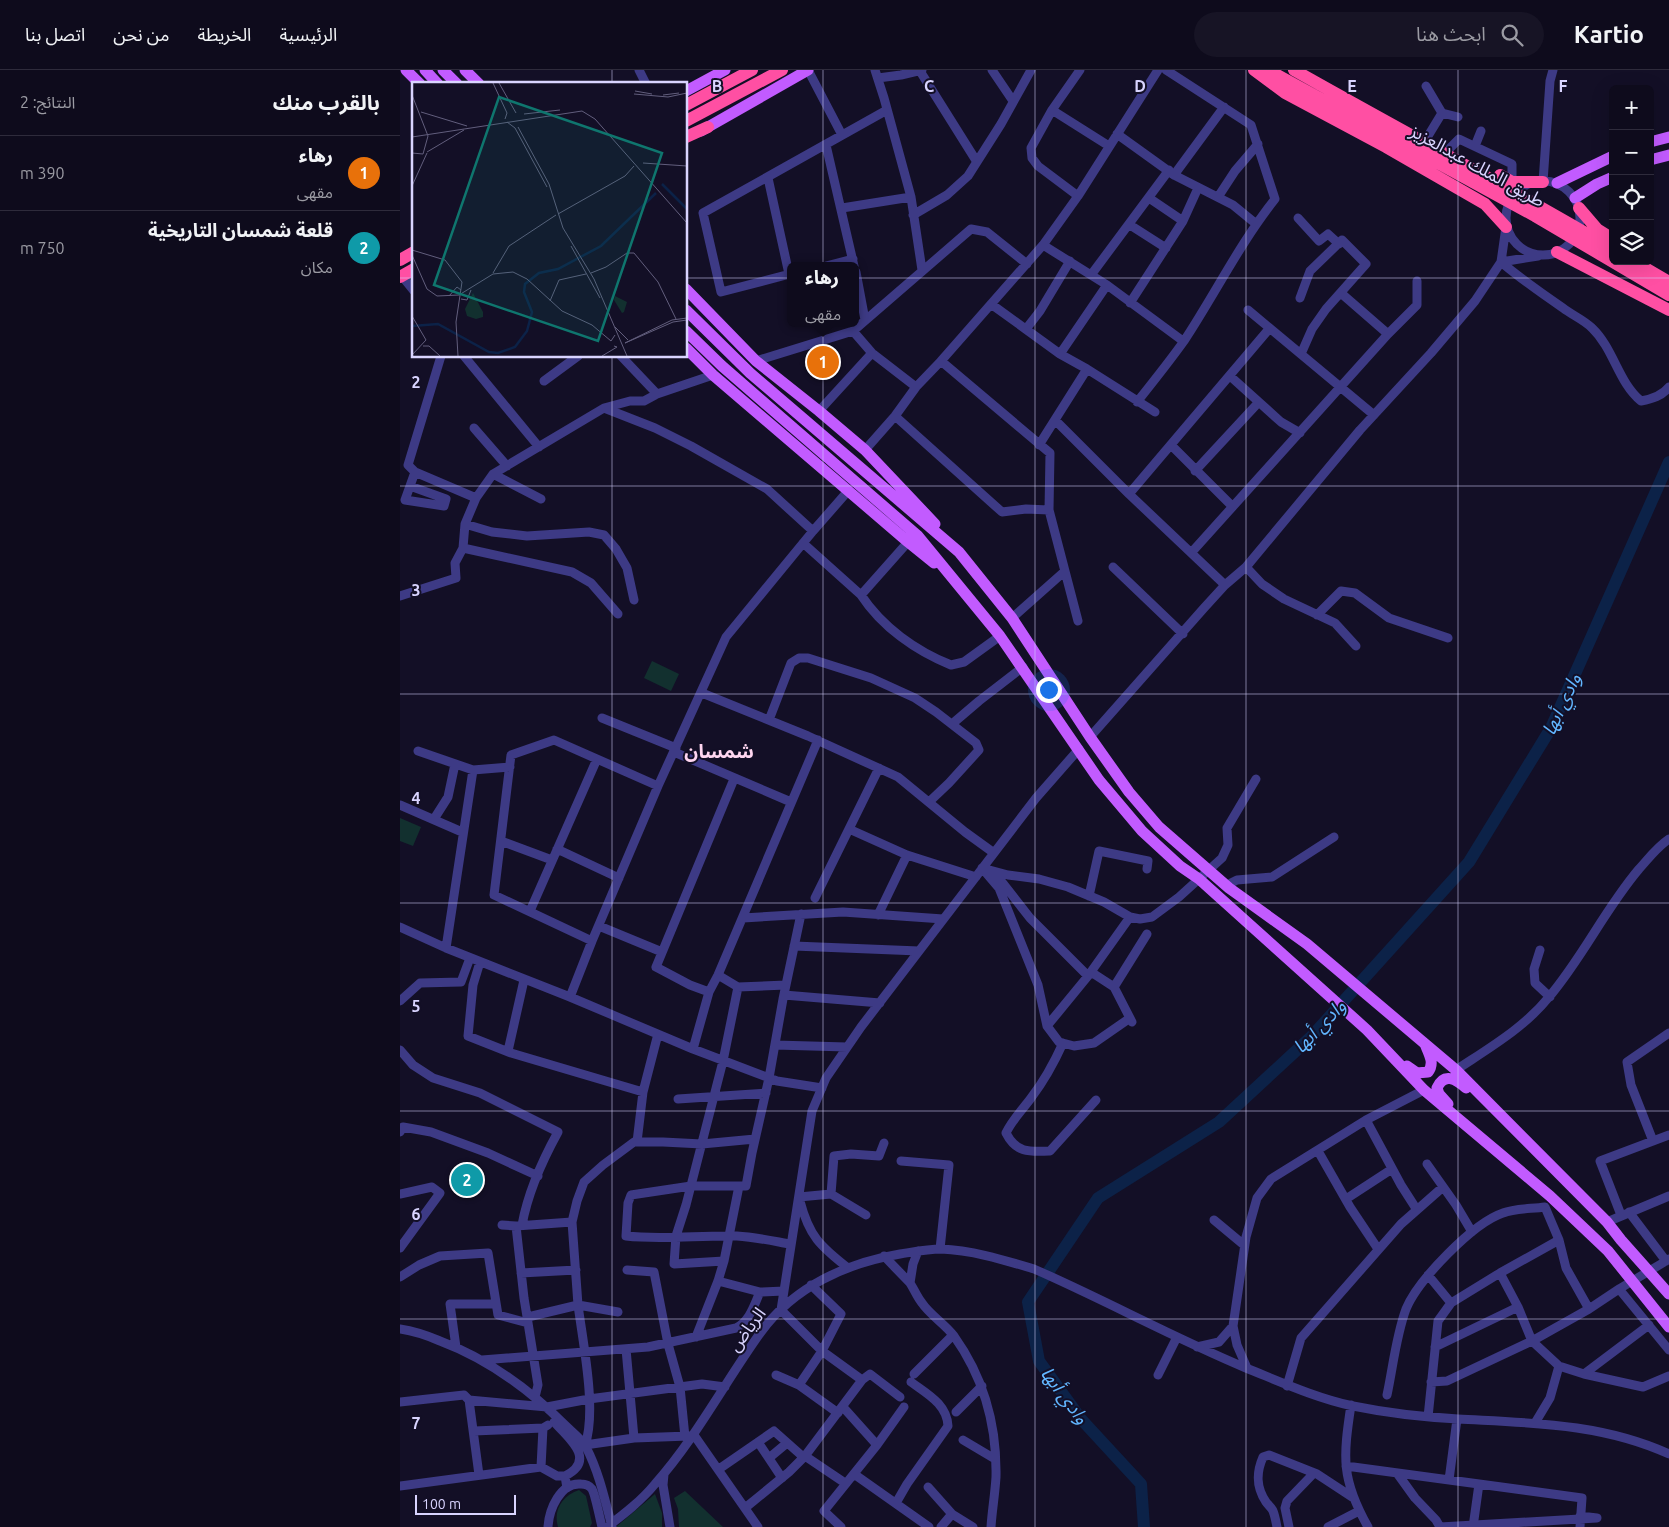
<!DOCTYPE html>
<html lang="ar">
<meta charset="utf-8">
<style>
:root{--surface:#0e0b1c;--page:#171425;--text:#f1f3f6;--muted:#9b9ba3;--line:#2e2b3b;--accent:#00e5ff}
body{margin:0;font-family:Ubuntu,"Noto Sans Arabic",sans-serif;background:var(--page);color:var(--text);direction:rtl}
.controls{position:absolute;right:15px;top:15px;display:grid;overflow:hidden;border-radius:8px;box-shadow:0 5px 20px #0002}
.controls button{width:45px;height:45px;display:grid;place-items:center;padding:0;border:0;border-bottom:1px solid var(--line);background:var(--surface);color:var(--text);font:25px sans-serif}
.scale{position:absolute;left:15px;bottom:12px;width:101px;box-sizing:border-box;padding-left:5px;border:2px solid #d9d4ff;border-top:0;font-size:14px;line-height:18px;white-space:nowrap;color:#d9d4ff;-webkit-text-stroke:4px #130f26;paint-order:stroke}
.you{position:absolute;left:648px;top:619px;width:18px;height:18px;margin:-12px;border:4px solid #fff;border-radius:50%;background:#1a73e8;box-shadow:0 0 0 8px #1a73e833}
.badge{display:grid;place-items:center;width:32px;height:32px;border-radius:50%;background:var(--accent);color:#fff;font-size:16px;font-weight:700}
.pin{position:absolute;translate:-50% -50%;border:2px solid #fff;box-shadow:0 1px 5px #0006}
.popup{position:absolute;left:387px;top:192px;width:72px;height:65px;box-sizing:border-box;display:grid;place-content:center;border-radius:8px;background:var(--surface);filter:drop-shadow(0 1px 4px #0005);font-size:16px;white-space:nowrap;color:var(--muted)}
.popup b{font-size:19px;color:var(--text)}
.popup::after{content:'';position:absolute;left:50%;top:100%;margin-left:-10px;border:10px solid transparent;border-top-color:var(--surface)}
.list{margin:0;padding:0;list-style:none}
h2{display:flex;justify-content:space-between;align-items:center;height:65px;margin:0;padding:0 20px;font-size:21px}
h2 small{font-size:16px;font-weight:400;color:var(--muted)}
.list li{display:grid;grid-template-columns:32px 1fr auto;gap:15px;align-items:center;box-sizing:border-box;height:75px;padding:0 20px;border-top:1px solid var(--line)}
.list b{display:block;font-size:19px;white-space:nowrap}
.list p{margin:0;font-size:16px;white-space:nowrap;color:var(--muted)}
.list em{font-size:16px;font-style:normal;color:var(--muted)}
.icon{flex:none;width:28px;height:28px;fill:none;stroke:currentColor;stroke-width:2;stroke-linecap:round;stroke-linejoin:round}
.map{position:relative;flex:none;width:1269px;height:1457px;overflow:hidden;direction:ltr}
header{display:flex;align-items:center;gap:30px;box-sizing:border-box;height:70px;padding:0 25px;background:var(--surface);border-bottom:1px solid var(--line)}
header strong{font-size:24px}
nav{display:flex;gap:28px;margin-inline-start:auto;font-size:18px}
.search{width:350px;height:45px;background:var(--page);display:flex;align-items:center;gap:12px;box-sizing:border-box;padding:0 18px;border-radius:28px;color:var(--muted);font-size:19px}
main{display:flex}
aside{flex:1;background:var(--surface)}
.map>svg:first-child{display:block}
.green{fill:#12302f}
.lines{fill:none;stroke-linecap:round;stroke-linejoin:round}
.river{stroke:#0c2248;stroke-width:12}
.minor{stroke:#3d3a85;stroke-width:9}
.major{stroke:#c25bff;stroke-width:11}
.highway{stroke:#ff4fa3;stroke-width:12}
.grid{fill:none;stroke:#d9d4ff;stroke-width:1;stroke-opacity:0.55}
.labels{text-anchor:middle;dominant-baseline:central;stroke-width:4;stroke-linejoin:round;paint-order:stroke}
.street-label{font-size:18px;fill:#d9d4ff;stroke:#130f26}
.water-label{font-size:19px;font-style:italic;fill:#62b6ff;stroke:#130f26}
.neighbourhood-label{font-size:19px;font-weight:bold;fill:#ffd6f0;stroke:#130f26}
.inset-river{fill:none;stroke:#0c2248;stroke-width:2.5}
.inset-road{fill:none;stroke:#625e7d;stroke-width:1}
.view{fill:#0f766e;fill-opacity:0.15;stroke:#0f766e;stroke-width:2.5}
.inset-edge{fill:none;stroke:#d9d4ff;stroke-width:2.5}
.grid-label{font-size:16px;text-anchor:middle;font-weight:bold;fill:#d9d4ff;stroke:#130f26;stroke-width:4;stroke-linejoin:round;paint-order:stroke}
</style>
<header>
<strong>Kartio</strong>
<div class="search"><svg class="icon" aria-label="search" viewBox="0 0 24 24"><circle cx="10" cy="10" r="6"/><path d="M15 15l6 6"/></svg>ابحث هنا</div>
<nav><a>الرئيسية</a><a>الخريطة</a><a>من نحن</a><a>اتصل بنا</a></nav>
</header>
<main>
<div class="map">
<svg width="1269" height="1457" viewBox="0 0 1269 1457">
<rect width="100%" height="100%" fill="#130f26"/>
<!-- green -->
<path class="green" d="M252 591 279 604 271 621 244 608Z
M0 748 21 757 13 776 0 771Z
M179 1420 186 1426 192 1453 190 1457H158C153 1440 162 1426 179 1420Z
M285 1421 323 1457H279L278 1439 274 1428Z
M255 1424 262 1443V1457H216Z"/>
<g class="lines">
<!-- river -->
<path class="river" d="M744 1457 741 1414 681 1349 639 1291 628 1232 698 1128 819 1052 912 966 1069 792 1151 658 1269 392"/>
<!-- minor -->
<path class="minor" d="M239 0 246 14
M408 0 442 65
M475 0 484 28 511 127 522 200
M592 0 613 31
M520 1 577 92
M478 8 501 5 522 0
M1026 16 1042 43 1058 47
M652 40 709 76
M717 64 774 105 833 135 855 153
M1028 66 1042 43
M426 75 454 196
M1075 76 1081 61
M1050 78 1059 69 1112 94V112
M774 105 824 37
M368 108 389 204
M1106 148a37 37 0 1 1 74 0a37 37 0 1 1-74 0Z
M1143 112 1150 11 1153 0
M678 126 638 96 632 88 631 78 652 40 680 0
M818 127 835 101 858 74
M749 128 783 151
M442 138 511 127
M513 145 547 125 568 106 601 54 631 0
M898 148 919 171 928 164 939 174
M730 155 766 178
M643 175 707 215 783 271
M1101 192C1121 209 1141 223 1163 238 1172 245 1184 250 1192 258 1214 279 1218 312 1241 331 1252 329 1262 326 1269 317
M1101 192 1138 186
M426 196 453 189
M456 202 465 250
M390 204 321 222 303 143 487 40
M691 205 769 100
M2 206 14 221
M942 224 988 264
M900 228 910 201 942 170 966 194 926 239 912 259 901 284
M730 233 783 151 798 118
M591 234 660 284 687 299 755 342
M848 240 974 345
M626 259 640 241 670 191
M453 261 472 283 516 317
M660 284 707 215
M64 286 139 377
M221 286 257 324
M356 291 453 261 571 159 587 162 627 194
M541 291 650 383 649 440 678 551
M830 306 881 352 900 363
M144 311 178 286
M737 332C753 312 769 292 784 271 815 224 840 173 875 129L851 55 766 0
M204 338 255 358 291 376 367 419 413 461
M419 341 472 283
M495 346 602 442 626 439 649 440
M655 350 729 424 825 515
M74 358 107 396
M639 375 687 299
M771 375 832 436
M465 380 495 346 516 317 541 291 643 175 678 126 758 0
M795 401 858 333
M15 402 76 428
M93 404 141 429
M10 416 46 429 44 436 5 430 15 402 8 395 41 286
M729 424 869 259
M65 454 92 462 127 466 189 462 204 465 216 479 227 498 234 530
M508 472 461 525C482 557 516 581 551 595L564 592 600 566
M403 473 461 525
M63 478 172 502 191 513 218 544
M791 483 988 264 1017 235V211
M713 497 783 564
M846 497 862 514 884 529 935 553 956 576
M0 526 56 508 55 493 63 478 65 454 76 428 93 404 204 338 230 331H244L257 324 313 305
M917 545 941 521 955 523 989 548 1048 568
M612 548 665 501
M302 623 408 666 498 707 565 762 594 783
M202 648 276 678
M369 650 391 593 399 588H408L471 608 515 628 536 642 576 673 579 680 549 713 529 732
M552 654 579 631 623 597
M690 667 804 538 825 515 846 497 960 360 1031 283 1075 231 1101 192 1106 157
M18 681 73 700 110 697
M274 682 391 732
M0 735 62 762
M34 749 48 727 55 694
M449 759 507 785 576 807
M101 771 152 790
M157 779 219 808
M582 798 608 805 639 809 668 817 704 832 730 847 740 849 752 847 779 827 822 788 828 775 827 758 856 709
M582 798 599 818 638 915 647 956 659 972 674 976 694 973 730 948
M598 807 630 848 688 906
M829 818 831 813 837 810 872 807 934 767
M689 826 699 781 748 791 747 799
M415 828 479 698
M130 841 197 689
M478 845 507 785
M343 848 443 842 543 849
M199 856 262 882
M0 857 46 878 170 927 293 979 377 1011 422 1018
M192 871 94 825 111 685 154 670 258 716
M394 876 519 881
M46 878 73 700
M1140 880 1134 899 1135 913 1150 927
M80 892 73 915 68 966 111 983 243 1022
M691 902 714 917 732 952
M318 905 338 917 386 915
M714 917 747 864
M309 922 290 915 256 897 334 709
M384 925 480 933
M170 927 192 871 258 716 326 567 413 461 448 421
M0 931 20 913 61 912 70 888
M647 956 688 906 730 847
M663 973C654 993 644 1011 631 1028 623 1039 612 1050 606 1063 616 1083 629 1082 650 1081L696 1030
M375 975 447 977
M293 979 309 922 318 905 418 670
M0 980 13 995 33 1008 80 1023 158 1062C142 1091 128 1122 122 1155
M108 981 124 910
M1056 1000C1089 978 1124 958 1149 927 1183 887 1205 839 1239 799 1249 788 1257 777 1269 769
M278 1029 366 1023
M966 1050 1001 1115 1017 1140
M0 1062 3 1057 31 1062 88 1083 138 1106
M1253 1071 1231 1015 1227 992 1269 963
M237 1072 243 1022 258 964
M918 1081 950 1137 978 1179
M501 1091 549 1095 540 1179
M1027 1094 1056 1135 1072 1162
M0 1124 32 1117 40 1123 0 1178
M431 1124 434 1086 451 1084 479 1086 484 1073
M399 1127 431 1124 466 1145
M946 1129 992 1099
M400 1131C409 1166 420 1176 448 1198
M1229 1142 1266 1191 1269 1189
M1221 1145 1200 1091 1269 1065
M814 1150 844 1175
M1207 1152 1269 1126
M102 1155 116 1156 172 1152
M116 1156 124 1228 138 1315 135 1327
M390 1174C373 1171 355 1167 337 1166 300 1165 263 1170 226 1166L228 1133 231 1125 291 1116H346L352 1083 369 1008 383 929 401 844
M484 1186 510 1213 513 1194 518 1181
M324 1191 274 1194 276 1166 286 1135 323 991 338 917
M227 1200 254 1202 268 1274 280 1317 285 1367
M121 1203 176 1200
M1100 1203 1118 1237 1132 1271 1159 1296 1184 1304 1243 1317 1269 1306
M1028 1205 1051 1233
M0 1207 19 1195 40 1186 88 1183 98 1245 128 1253
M318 1211 360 1222 384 1221
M510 1213C514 1219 517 1227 522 1233 530 1245 545 1254 554 1266 584 1308 597 1356 596 1407 595 1424 592 1441 591 1457
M1219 1219 1266 1191
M218 1242 178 1235 172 1152 177 1131 184 1112 203 1095 234 1072H263L302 1074 355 1069
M128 1247 178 1235C183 1273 197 1341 185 1375
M0 1259C14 1261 26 1265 40 1271 88 1289 129 1319 165 1355 172 1362 182 1369 186 1377 199 1402 205 1430 212 1457
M296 1267 318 1211 324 1191 339 1116
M56 1277 50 1234H96
M797 1277 819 1272 833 1256
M1035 1277 1118 1237
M226 1279 234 1368
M82 1290 248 1277 336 1258C350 1251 354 1235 360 1222
M847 1298 837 1275 833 1256 846 1167 857 1128 871 1109 966 1050 1024 1020
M514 1304 553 1265
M1184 1304 1249 1255
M376 1305 399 1315 438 1343
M758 1305 777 1267
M1031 1312 1047 1311 1132 1271 1189 1239 1219 1219 1269 1280
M399 1315 422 1281 441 1244 411 1215
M887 1316 901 1268 1001 1154 1043 1117
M987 1325C993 1297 996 1266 1006 1239 1018 1210 1073 1153 1103 1143 1115 1138 1132 1139 1145 1137L1159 1170 1166 1198 1189 1239
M500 1327 470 1304 462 1310 422 1281 381 1240 412 1041 426 1008 461 957 636 728 679 679
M69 1330 147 1337 189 1329 302 1314 325 1317
M0 1332 64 1325 69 1330 79 1405
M951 1335C943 1388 941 1409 968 1457
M443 1337 477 1375
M556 1342 582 1316
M1028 1347 1038 1251 1051 1233 1100 1203 1159 1170
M154 1352C169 1368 197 1390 165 1406
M1135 1353 1150 1328 1159 1296
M74 1361 143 1358
M294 1365 358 1457
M563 1370 595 1389
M358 1372 382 1408
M185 1375 234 1368 289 1366
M369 1388 387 1373
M946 1396 1182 1428 1180 1457
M141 1397 143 1358 148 1355
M319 1399 374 1361 401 1385 405 1386 462 1310
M997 1403 1015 1428 1036 1450 1040 1457 1197 1448 1180 1446
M264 1404 263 1415 270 1457
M454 1404 529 1457
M1049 1410 1057 1349
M0 1416 141 1397 157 1406H165L167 1418
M528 1417 552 1444 573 1457
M496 1433 507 1414 548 1356C547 1334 527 1324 511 1312
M345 1438 389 1402 405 1386 445 1413
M148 1457C149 1440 160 1412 181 1414 185 1414 189 1415 192 1419 195 1424 200 1449 202 1457
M207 1457C224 1444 241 1431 255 1414 296 1368 325 1312 361 1262 394 1217 446 1193 500 1184 513 1182 527 1179 541 1179 572 1180 604 1190 634 1199 705 1230 774 1268 846 1298 881 1312 916 1328 953 1336 987 1343 1023 1347 1058 1349 1130 1353 1201 1353 1269 1384
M441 1457 424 1441 477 1375 504 1337
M541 1457 552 1444
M877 1457C876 1452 875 1446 873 1441 872 1438 868 1435 866 1432 856 1417 856 1403 863 1387L869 1385 917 1404 952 1427
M889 1457 885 1438 887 1431 914 1403
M928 1457 959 1441
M1073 1457 1079 1414"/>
<!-- major -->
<path class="major" d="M6 0 20 14
M25 0 38 14
M43 0 57 14
M65 0 79 14
M286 21 325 0
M301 61 408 0
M1250 72 1269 67
M1250 90 1269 85
M1157 113 1213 86
M1175 128 1197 114 1213 107
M286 219 356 291 419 341 465 380 535 454
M286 240 350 303 559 482 612 548 690 667 729 722 759 757 829 818 907 874 1056 1000 1207 1152 1221 1170 1269 1224
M286 261 322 296 518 466 600 566 699 710 742 761 780 796 799 809 967 960 1024 1020 1150 1126 1208 1181 1269 1257
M286 278 313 305 508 472 534 493
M1007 996 1017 1003 1028 1002C1035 993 1029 984 1025 974
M1048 1034 1039 1024 1037 1018C1044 1002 1056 1009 1066 1018"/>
<!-- highway -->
<path class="highway" d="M854 0 885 23 986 77 1085 134 1106 157
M868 0 1135 146 1269 225
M894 0C1000 60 1108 117 1213 179
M286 35 352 0
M286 51 382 0
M286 67 308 57
M1100 105 1112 112H1143
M1179 138 1197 159 1213 169
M1157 182 1269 240
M0 190 14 182
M1233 191 1269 212
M0 207 14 199"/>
</g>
<!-- grid -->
<path class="grid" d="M212 0V14M423 0V1457M635 0V1457M846 0V1457M1058 0V1457M0 208H14M286 208H1269M212 286V1457M0 416H1269M0 624H1269M0 833H1269M0 1041H1269M0 1249H1269"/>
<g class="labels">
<!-- street labels -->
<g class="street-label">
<text transform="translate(1078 95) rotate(29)">طريق الملك عبدالعزيز</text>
<text transform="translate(346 1259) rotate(-53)">الرياض</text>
</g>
<!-- water labels -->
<g class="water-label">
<text transform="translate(1161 634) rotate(-65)">وادي أبها</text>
<text transform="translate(919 956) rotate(-46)">وادي أبها</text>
<text transform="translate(665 1325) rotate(53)">وادي أبها</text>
</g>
<!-- neighbourhood labels -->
<g class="neighbourhood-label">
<text x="319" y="681">شمسان</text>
</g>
</g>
<!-- overview -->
<g transform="translate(12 12)">
<rect width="275" height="275" fill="#130f26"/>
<path d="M61 211 71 230V235L64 237 55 234 53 227ZM203 214 215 220 212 230 210 231 202 218Z" fill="#12302f"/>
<path class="inset-river" d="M250 102 275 127M0 244 26 242 77 270 86 271 103 265 115 249 120 230 112 210 113 202 127 191 146 187 189 164 244 111"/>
<path class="inset-road" d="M81 1 95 31 93 37M87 1 104 31M223 9 240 12M222 12 256 15 275 11M0 13 16 54 11 72 0 71M251 13 267 11M9 30 55 44M112 32 148 28M95 40 103 46 135 105M106 45 137 102 151 146 182 197 215 274M0 55 170 29 183 37 275 141M15 70 52 48M231 81 275 84M0 104 15 71M146 132 213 94 222 84M159 164 188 216M0 168 33 178 50 200 44 240 46 274M0 173 15 207 25 214 47 213 81 192 101 190 115 197 150 229 180 243 199 259 203 253M81 191 97 164 144 133M179 191 194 185 215 171H222L246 200 264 237M37 214 45 205 49 208M49 217 55 218 59 208M138 219 147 198 174 192M0 234 14 258 0 273M275 236 260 238 213 261 261 240 275 238M203 245 216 258M11 264H17L28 274M190 274 205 265 202 264"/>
<path class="view" d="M87 15 250 71 186 259 22 203Z"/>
<rect width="275" height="275" class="inset-edge"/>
</g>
<g class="grid-label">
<text x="317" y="22">B</text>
<text x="529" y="22">C</text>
<text x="740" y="22">D</text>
<text x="952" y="22">E</text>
<text x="1163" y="22">F</text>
<text x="16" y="318">2</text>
<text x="16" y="526">3</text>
<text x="16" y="734">4</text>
<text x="16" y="942">5</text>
<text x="16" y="1150">6</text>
<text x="16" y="1359">7</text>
</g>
</svg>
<div class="controls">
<button>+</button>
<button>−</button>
<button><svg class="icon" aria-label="locate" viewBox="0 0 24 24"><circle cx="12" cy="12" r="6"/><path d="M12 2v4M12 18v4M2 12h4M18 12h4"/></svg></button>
<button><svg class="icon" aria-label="layers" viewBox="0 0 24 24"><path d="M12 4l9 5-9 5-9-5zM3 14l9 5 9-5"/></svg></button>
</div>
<div class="scale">100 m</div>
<div class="you"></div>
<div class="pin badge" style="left:423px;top:292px;background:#e8710a">1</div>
<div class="popup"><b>رهاء</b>مقهى</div>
<div class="pin badge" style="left:67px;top:1110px;background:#0f9aa8">2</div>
</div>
<aside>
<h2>بالقرب منك<small>النتائج: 2</small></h2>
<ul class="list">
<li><span class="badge" style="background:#e8710a">1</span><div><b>رهاء</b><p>مقهى</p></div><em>390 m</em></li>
<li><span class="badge" style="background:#0f9aa8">2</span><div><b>قلعة شمسان التاريخية</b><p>مكان</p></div><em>750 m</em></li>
</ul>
</aside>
</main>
